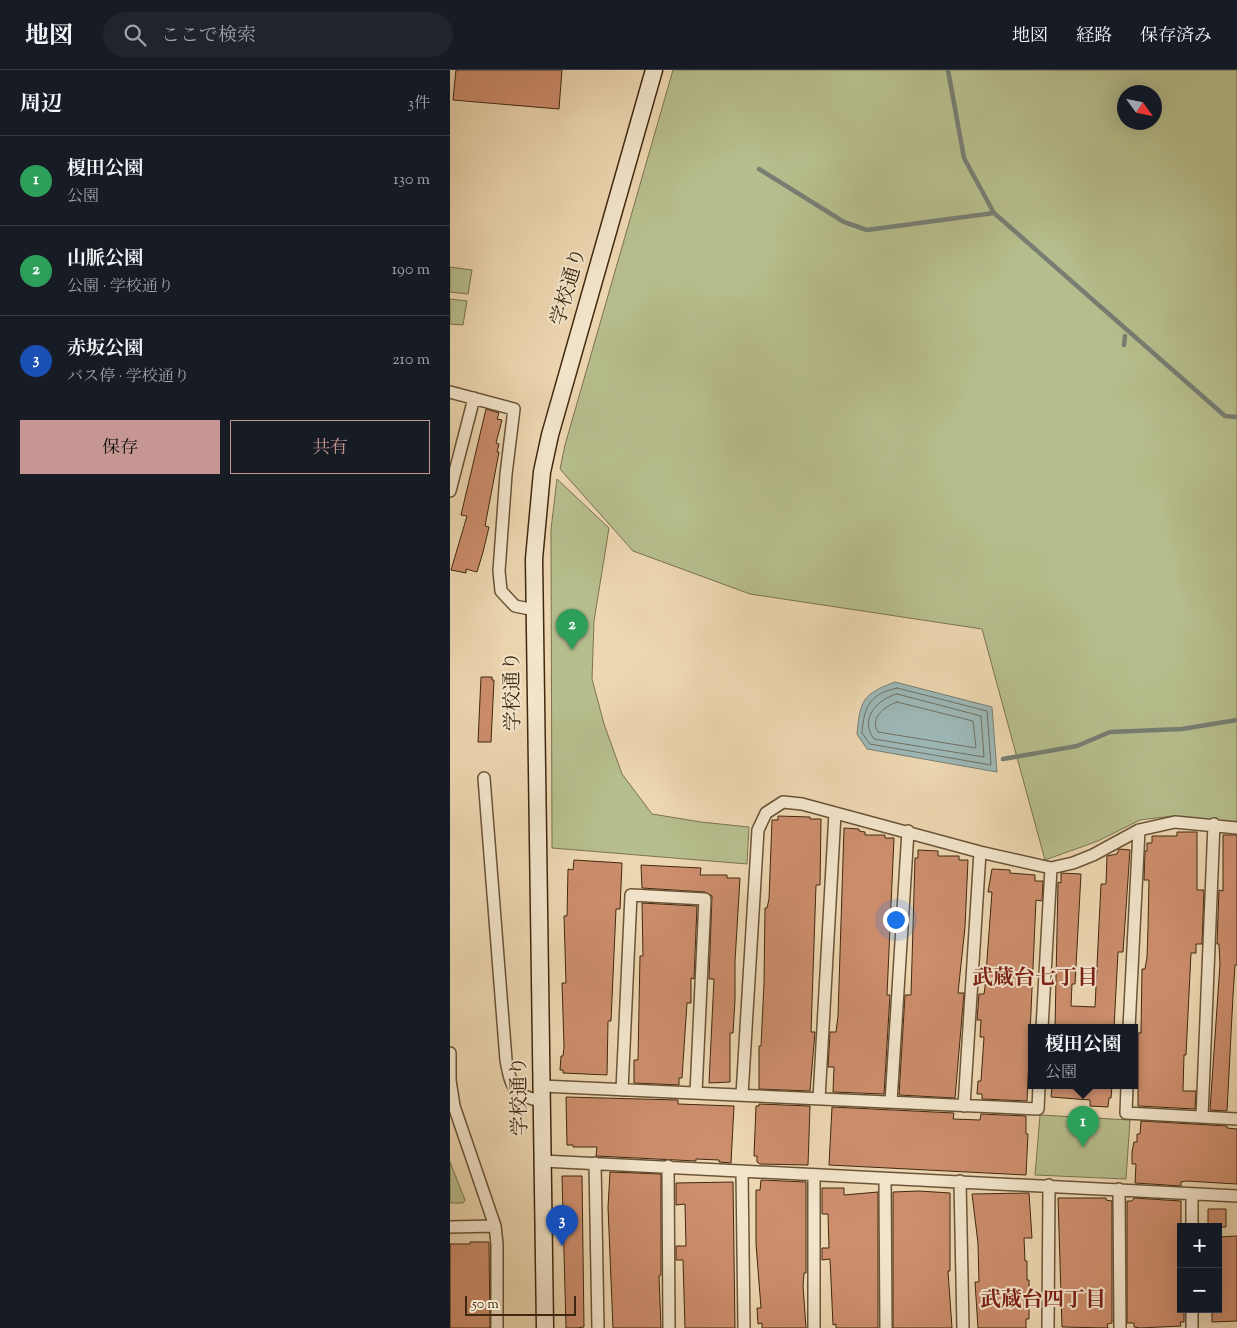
<!DOCTYPE html>
<html lang="ja">
<meta charset="utf-8">
<style>
:root{--surface:#171b24;--page:#20242c;--text:#f1f3f6;--muted:#9ea1a6;--line:#363941;--accent:#c59692}
body{margin:0;font-family:"Sorts Mill Goudy","Noto Serif JP",serif;background:var(--page);color:var(--text)}
.controls{position:absolute;right:15px;bottom:15px;display:grid;overflow:hidden;border-radius:0px;box-shadow:0 5px 20px #0002}
.controls button{width:45px;height:45px;display:grid;place-items:center;padding:0;border:0;border-bottom:1px solid var(--line);background:var(--surface);color:var(--text);font:25px sans-serif}
.compass{position:absolute;left:667px;top:15px;width:45px;height:45px;border-radius:50%;background:var(--surface);box-shadow:0 5px 20px #0002;rotate:123deg}
.scale{position:absolute;left:15px;bottom:12px;width:111px;box-sizing:border-box;padding-left:5px;border:2px solid #3f280e;border-top:0;font-size:14px;line-height:18px;white-space:nowrap;color:#3f280e;-webkit-text-stroke:4px #f3e5cc;paint-order:stroke}
.you{position:absolute;left:445px;top:849px;width:18px;height:18px;margin:-12px;border:4px solid #fff;border-radius:50%;background:#1a73e8;box-shadow:0 0 0 8px #1a73e833}
.badge{display:grid;place-items:center;width:32px;height:32px;border-radius:50%;background:var(--accent);color:#fff;font-size:16px;font-weight:700}
.pin{position:absolute;translate:-50% -41px;filter:drop-shadow(0 1px 2px #0008)}
.pin::after{content:'';position:absolute;top:26px;width:18px;height:15px;background:inherit;clip-path:polygon(0 0,100% 0,50% 100%)}
.popup{position:absolute;left:578px;top:954px;width:110px;height:65px;box-sizing:border-box;display:grid;place-content:center;border-radius:0px;background:var(--surface);filter:drop-shadow(0 1px 4px #0005);font-size:16px;white-space:nowrap;color:var(--muted)}
.popup b{font-size:19px;color:var(--text)}
.popup::after{content:'';position:absolute;left:50%;top:100%;margin-left:-10px;border:10px solid transparent;border-top-color:var(--surface)}
.list{margin:0;padding:0;list-style:none}
h2{display:flex;justify-content:space-between;align-items:center;height:65px;margin:0;padding:0 20px;font-size:21px}
h2 small{font-size:16px;font-weight:400;color:var(--muted)}
.list li{display:grid;grid-template-columns:32px 1fr auto;gap:15px;align-items:center;box-sizing:border-box;height:90px;padding:0 20px;border-top:1px solid var(--line)}
.list b{display:block;font-size:19px;white-space:nowrap}
.list p{margin:0;font-size:16px;white-space:nowrap;color:var(--muted)}
.list em{font-size:16px;font-style:normal;color:var(--muted)}
.actions{display:flex;gap:10px;padding:15px 20px}
.actions a{flex:1;padding:11px 0;border:1px solid var(--accent);border-radius:0px;text-align:center;font-size:18px;color:var(--accent)}
.actions .main{background:var(--accent);color:#111}
.icon{flex:none;width:28px;height:28px;fill:none;stroke:currentColor;stroke-width:2;stroke-linecap:round;stroke-linejoin:round}
.map{position:relative;flex:none;width:787px;height:1258px;overflow:hidden}
header{display:flex;align-items:center;gap:30px;box-sizing:border-box;height:70px;padding:0 25px;background:var(--surface);border-bottom:1px solid var(--line)}
header strong{font-size:24px}
nav{display:flex;gap:28px;margin-inline-start:auto;font-size:18px}
.search{width:350px;height:45px;background:var(--page);display:flex;align-items:center;gap:12px;box-sizing:border-box;padding:0 18px;border-radius:28px;color:var(--muted);font-size:19px}
main{display:flex}
aside{flex:1;background:var(--surface)}
.map>svg:first-child{display:block}
.green{fill:#b7be8d;stroke:#7b734e;fill-rule:evenodd}
.water{fill:#9db7b6;stroke:#777e73}
.lines{fill:none;stroke-linecap:round;stroke-linejoin:round}
.shore{stroke:#6e7062;stroke-width:1}
.stream{stroke:#777e73;stroke-width:4.5}
.building{fill:#cd8e6d;stroke:#3f280e}
.street-casing{stroke:#6a5437;stroke-width:14}
.secondary-casing{stroke:#3f280e;stroke-width:19}
.street{stroke:#f3e5cc;stroke-width:11}
.secondary{stroke:#f3e5cc;stroke-width:16}
.labels{text-anchor:middle;dominant-baseline:central;stroke-width:4;stroke-linejoin:round;paint-order:stroke}
.street-label{font-size:20px;fill:#3f280e;stroke:#f3e5cc}
.neighbourhood-label{font-size:21px;font-weight:bold;fill:#7a1f14;stroke:#f3e5cc}
</style>
<header>
<strong>地図</strong>
<div class="search"><svg class="icon" aria-label="search" viewBox="0 0 24 24"><circle cx="10" cy="10" r="6"/><path d="M15 15l6 6"/></svg>ここで検索</div>
<nav><a>地図</a><a>経路</a><a>保存済み</a></nav>
</header>
<main>
<aside>
<h2>周辺<small>3件</small></h2>
<ul class="list">
<li><span class="badge" style="background:#2e9e5b">1</span><div><b>榎田公園</b><p>公園</p></div><em>130 m</em></li>
<li><span class="badge" style="background:#2e9e5b">2</span><div><b>山脈公園</b><p>公園 · 学校通り</p></div><em>190 m</em></li>
<li><span class="badge" style="background:#1a4fb4">3</span><div><b>赤坂公園</b><p>バス停 · 学校通り</p></div><em>210 m</em></li>
</ul>
<div class="actions"><a class="main">保存</a><a>共有</a></div>
</aside>
<div class="map">
<svg width="787" height="1258" viewBox="0 0 787 1258">
<rect width="100%" height="100%" fill="#edd7b1"/>
<filter id="stains"><feTurbulence type="fractalNoise" baseFrequency=".004" numOctaves="4"/><feColorMatrix values="0 0 0 0 .2 0 0 0 0 .09 0 0 0 0 .02 0 0 0 .5 -.17"/></filter>
<radialGradient id="worn" r=".72"><stop offset=".6" stop-color="#630" stop-opacity="0"/><stop offset="1" stop-color="#630" stop-opacity=".3"/></radialGradient>
<!-- green -->
<path class="green" d="M223 0H787V752L722 746 690 750 648 771 595 790 532 559 300 524 183 481 110 399 115 375ZM674 22H704V52H674Z
M0 197 22 200 18 224 0 222Z
M0 229 17 231 13 255 0 254Z
M107 409 159 458 144 551 142 609 154 654 172 704 202 744 251 752 299 757 297 794 102 778 101 459Z
M590 1045 680 1050 676 1109 585 1105Z
M0 1092 15 1130 13 1133H0Z"/>
<!-- water -->
<path class="water" d="M445 612 542 637 547 702 417 679 407 664C410 630 413 624 445 612Z"/>
<g class="lines">
<!-- shore -->
<path class="shore" d="M447 618 537 641 541 695 420 674 412 663C414 636 420 624 447 618Z
M447 624 531 646 534 687 424 669C409 649 427 629 447 624Z
M447 632 523 651 526 678 428 662C419 648 435 636 447 632Z"/>
<!-- stream -->
<path class="stream" d="M498 0 514 88 544 143 775 346 787 347
M309 99 394 152 417 160 544 143
M674 275 675 266
M553 689 627 676 660 662 732 659 787 650"/>
</g>
<!-- building -->
<path class="building" d="M6 0H112L109 39 3 30Z
M36 339 49 343 47 349 52 350 46 373 49 374 47 382H49L35 456 39 457 33 482 27 502 16 499V503L1 500 17 446 11 445Z
M31 607H42V610H44L41 672H28Z
M328 746 360 747V749H371L370 815H366L361 962H365L360 1021 309 1019V976H311L314 913 315 838H317L319 829 322 750H328Z
M394 758 409 759V761L415 762V765H435V768H444L437 925H440L434 1024 383 1022 384 997H378L380 962H386L388 946Z
M727 762H747V820H754L752 874H746V883H741L736 985H734L733 1021H746L745 1039 688 1036V963H691L692 899H695L697 887 698 858 699 810H694L695 781H697V773H702V766H727Z
M773 765H787V895H785L783 926 777 1041 760 1040 770 894 769 874H767L769 820 773 821Z
M669 779 680 780 673 882H668L664 958H605L608 812 611 813V803L631 804 625 914H622L621 936 645 937 651 814H656L657 786 667 784Z
M468 780 488 781V786H509V790H518L515 857 508 923H514L505 1028 449 1025 455 925H461L465 788H468Z
M124 790 172 793 170 839H166L161 951H158L157 1005 113 1003V1000H110L111 986H113L114 977 112 913H116L114 846H117L118 799 123 800Z
M191 795 251 798 250 805H277V808H290L285 891V930L283 963H280V1012L259 1013 264 909H259L262 826 255 822 192 818Z
M542 799 560 800V803L585 805V811H593L592 831 586 830 577 1031 532 1029V1024H527L528 1011H531L534 967H530L531 950H527L529 924H534L535 917 542 822H538Z
M192 833 247 836 244 909 241 908V933H237L232 1008H229V1015L184 1013V990H188L190 886H193Z
M602 1016H662L661 1028H659L658 1037 640 1036V1030L601 1027Z
M116 1027 228 1030V1034L284 1036 281 1093 269 1092V1090L246 1089V1091L146 1086 147 1077H123V1075H117Z
M309 1034 360 1036 358 1095 310 1094 307 1092V1086H304L306 1036H309Z
M382 1037 504 1043 503 1049 530 1050 531 1044 576 1046V1064H578L576 1105 379 1095Z
M691 1051 777 1056V1058L787 1059V1114L736 1111 731 1112V1116L685 1113 686 1094H682V1082L684 1072H687V1064H690Z
M160 1102 211 1104V1205L209 1206 211 1258H163L158 1137Z
M112 1106H132L134 1257 127 1258H116Z
M311 1110 356 1112V1203H354L353 1216 356 1258H312V1253L308 1254 307 1238H311L306 1174V1120H310Z
M283 1112 285 1258H235L233 1190H226V1176H236L235 1134 226 1135V1113Z
M372 1118H394V1125L428 1122V1258H386V1254L383 1255 380 1189 372 1190V1178H379L378 1144H372Z
M469 1121 500 1123V1201H498L502 1258H443V1122Z
M579 1123 582 1168H574L575 1191H577V1210H579V1249H576V1258H528L525 1212H529L528 1173 522 1124Z
M608 1128H656V1130L662 1131V1253L657 1254 658 1258 612 1257Z
M684 1128 731 1131V1239H734V1252H730L731 1256 690 1258 684 1257V1253H677V1131H682Z
M758 1139H776V1157H758Z
M787 1166V1251L762 1252V1239H768V1167Z
M20 1172H39L40 1258H0V1174H20Z"/>
<g class="lines">
<!-- street casing -->
<g class="street-casing">
<path id="street" d="M0 322 64 339 56 404 49 501 51 521 65 536 85 540
M0 421 24 328
M34 708 56 990C61 1017 63 1026 92 1031
M592 958 601 798
M679 958 689 760
M0 983V1010L4 1036 45 1156 47 1174V1258
M92 1016 588 1039 589 1016
M677 1016 676 1043 787 1049
M172 1020 181 825 255 829 246 1023
M292 1025 308 760 316 743 333 732 352 734 530 782 601 798 623 793 643 785 689 760 725 752 787 758
M369 1029 385 743
M441 1032 458 761
M514 1036 530 782
M752 1047 764 754
M93 1091 787 1126
M145 1093 148 1258
M218 1096 219 1258
M292 1101 294 1258
M364 1105V1258
M435 1110 436 1258
M510 1111 513 1258
M669 1119 670 1258
M0 1157 45 1156
M742 1157V1124
M598 1258 599 1115
M742 1258V1239"/>
</g>
<!-- secondary casing -->
<g class="secondary-casing">
<path id="secondary" d="M95 1258 84 489 92 402 100 365 204 0"/>
</g>
<!-- street -->
<use href="#street" class="street"/>
<!-- secondary -->
<use href="#secondary" class="secondary"/>
</g>
<g class="labels">
<!-- street labels -->
<g class="street-label">
<text transform="translate(120 217) rotate(-74)">学校通り</text>
<text transform="translate(64 621) rotate(-91)">学校通り</text>
<text transform="translate(71 1026) rotate(-91)">学校通り</text>
</g>
<!-- neighbourhood labels -->
<g class="neighbourhood-label">
<text x="585" y="909">武蔵台七丁目</text>
<text x="593" y="1231">武蔵台四丁目</text>
</g>
</g>
<rect width="100%" height="100%" filter="url(#stains)"/>
<rect width="100%" height="100%" fill="url(#worn)"/>
</svg>
<div class="controls">
<button>+</button>
<button>−</button>
</div>
<svg class="compass" viewBox="-18 -18 36 36"><path d="M0-13l5 13h-10z" fill="#e53935"/><path d="M0 13l5-13h-10z" fill="#9ea1a6"/></svg>
<div class="scale">50 m</div>
<div class="you"></div>
<div class="pin badge" style="left:633px;top:1077px;background:#2e9e5b">1</div>
<div class="popup"><b>榎田公園</b>公園</div>
<div class="pin badge" style="left:122px;top:580px;background:#2e9e5b">2</div>
<div class="pin badge" style="left:112px;top:1176px;background:#1a4fb4">3</div>
</div>
</main>
